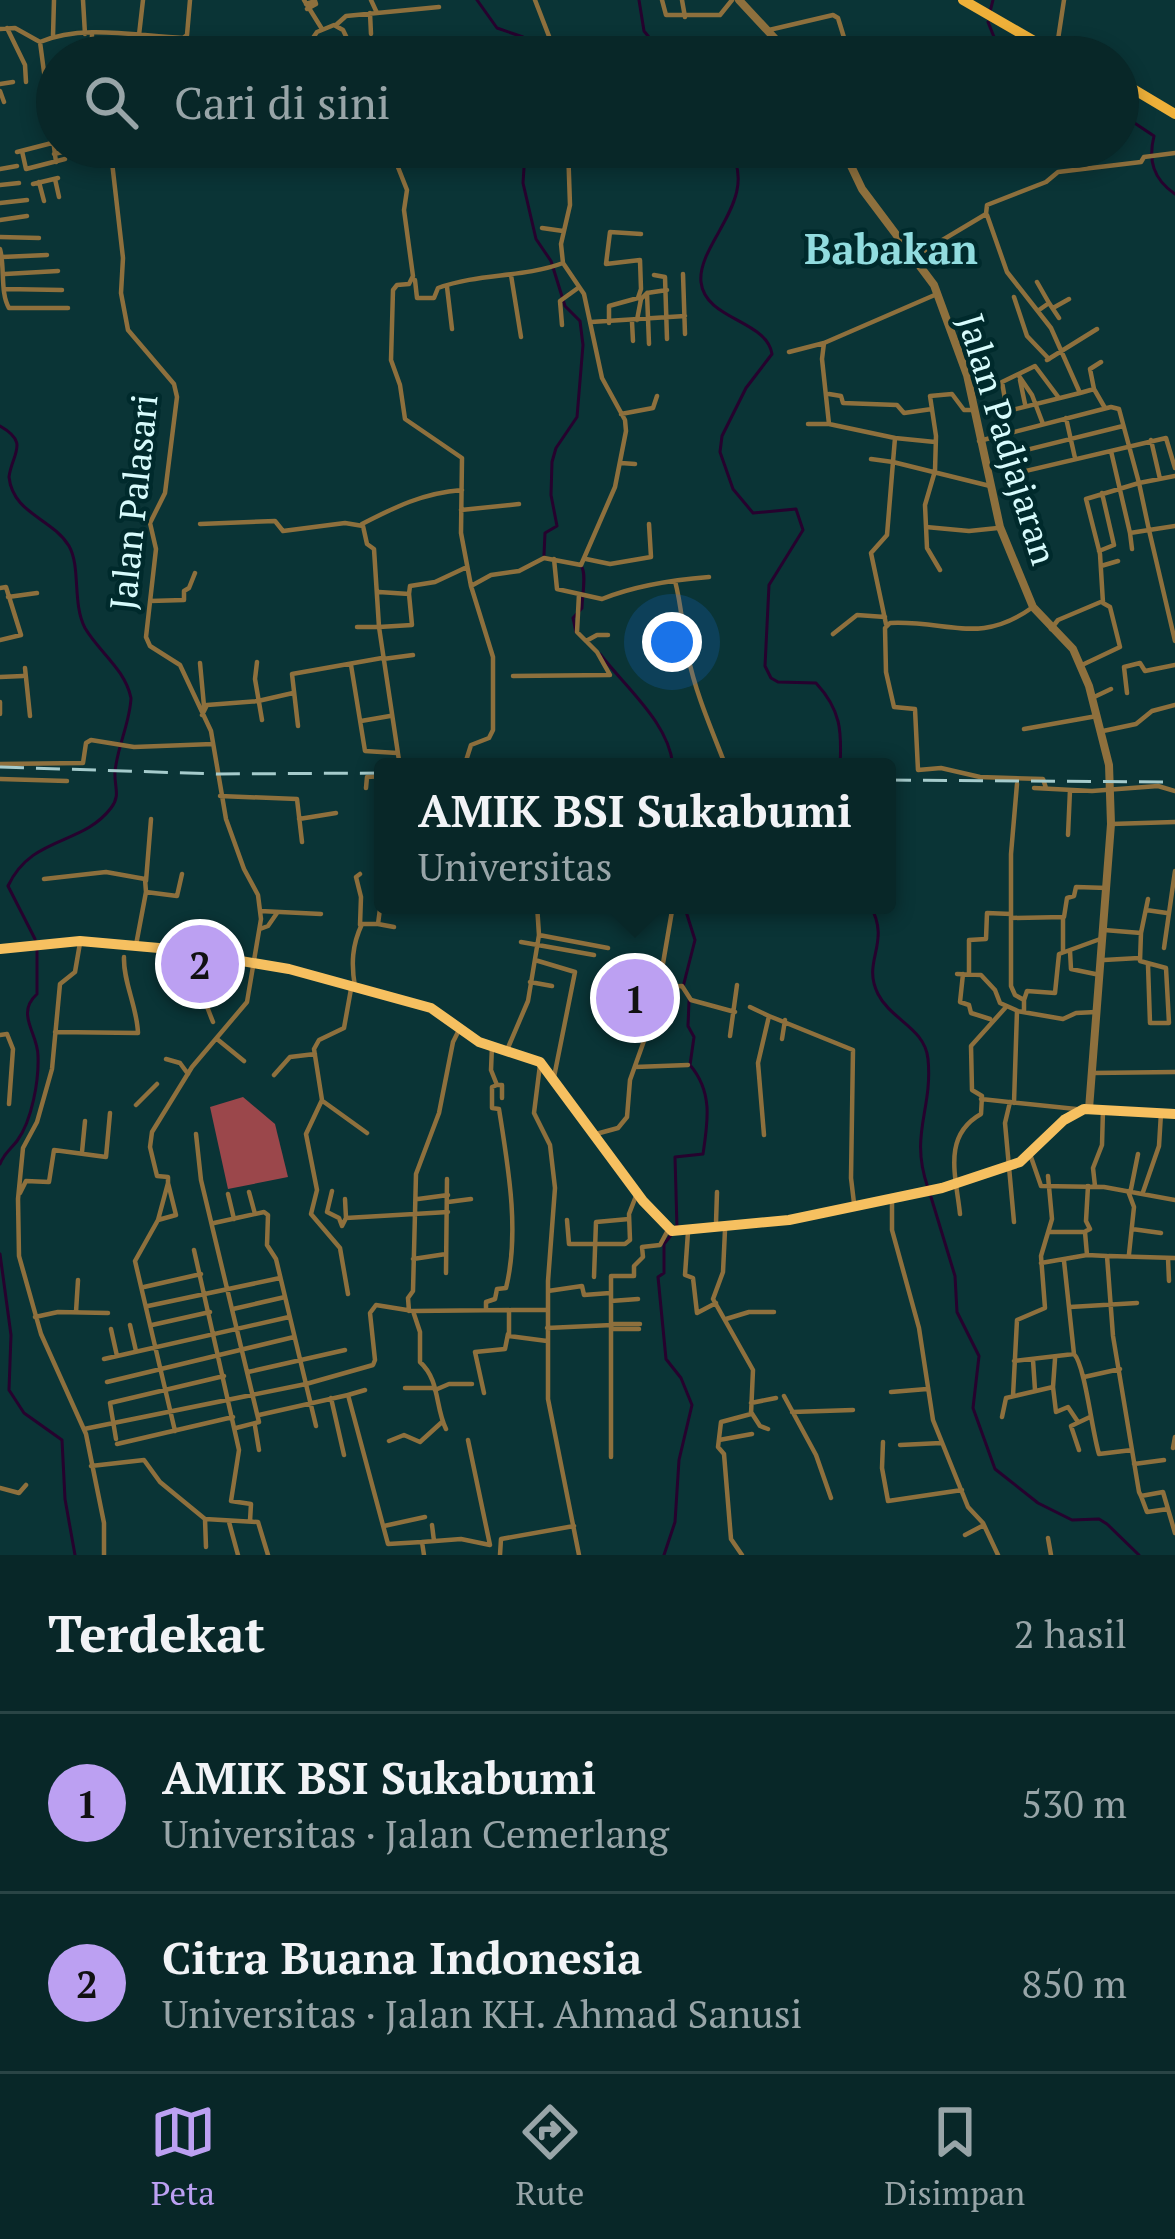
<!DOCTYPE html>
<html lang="id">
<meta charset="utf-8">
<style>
:root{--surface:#082728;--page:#112f30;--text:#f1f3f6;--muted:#98a5a8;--line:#294445;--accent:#bca0f2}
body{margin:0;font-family:"PT Serif",serif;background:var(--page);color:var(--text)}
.you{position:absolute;left:672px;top:642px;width:42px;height:42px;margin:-30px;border:9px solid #fff;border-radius:50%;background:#1a73e8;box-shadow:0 0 0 18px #1a73e833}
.badge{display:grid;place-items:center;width:78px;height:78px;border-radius:50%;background:var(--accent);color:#111;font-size:39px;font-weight:700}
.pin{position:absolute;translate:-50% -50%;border:6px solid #fff;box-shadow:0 3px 12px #0006}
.popup{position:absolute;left:374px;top:758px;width:522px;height:156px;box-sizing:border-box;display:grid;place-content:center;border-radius:12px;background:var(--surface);filter:drop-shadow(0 3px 9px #0005);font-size:39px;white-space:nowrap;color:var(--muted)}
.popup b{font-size:45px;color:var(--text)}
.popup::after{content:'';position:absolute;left:50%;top:100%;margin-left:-24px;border:24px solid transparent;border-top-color:var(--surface)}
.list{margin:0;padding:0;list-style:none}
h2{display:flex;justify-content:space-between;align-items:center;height:156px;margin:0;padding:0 48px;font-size:51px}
h2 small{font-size:39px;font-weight:400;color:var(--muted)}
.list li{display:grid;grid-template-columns:78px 1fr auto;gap:36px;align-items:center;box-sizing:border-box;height:180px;padding:0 48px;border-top:3px solid var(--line)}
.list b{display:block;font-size:45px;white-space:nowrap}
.list p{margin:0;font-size:39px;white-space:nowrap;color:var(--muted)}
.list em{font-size:39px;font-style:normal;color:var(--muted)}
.icon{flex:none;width:66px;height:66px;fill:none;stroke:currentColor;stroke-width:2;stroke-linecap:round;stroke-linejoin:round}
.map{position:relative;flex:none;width:1175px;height:1555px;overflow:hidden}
.search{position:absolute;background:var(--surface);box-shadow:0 6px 18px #0003;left:36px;right:36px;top:36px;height:132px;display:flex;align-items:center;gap:30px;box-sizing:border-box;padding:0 42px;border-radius:66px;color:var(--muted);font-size:45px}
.sheet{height:516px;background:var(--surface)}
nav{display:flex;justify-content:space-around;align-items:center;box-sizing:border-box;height:168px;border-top:3px solid var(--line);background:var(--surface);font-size:33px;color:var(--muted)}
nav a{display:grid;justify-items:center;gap:6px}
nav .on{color:var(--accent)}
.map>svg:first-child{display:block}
.forest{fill:#9b474b}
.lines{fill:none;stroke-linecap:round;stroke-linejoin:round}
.stream{stroke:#26022e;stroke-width:3}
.minor{stroke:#8e703d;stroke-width:4.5}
.tertiary{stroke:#8e703d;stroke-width:8}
.primary{stroke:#eeb039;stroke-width:10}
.trunk{stroke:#f6c060;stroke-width:10}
.rail{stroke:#a5cbcc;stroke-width:3;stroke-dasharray:24 12;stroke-linecap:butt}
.labels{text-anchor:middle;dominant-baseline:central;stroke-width:9;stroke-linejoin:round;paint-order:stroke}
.street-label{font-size:36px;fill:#d7fbfc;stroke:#002a2c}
.quarter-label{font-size:42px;font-weight:bold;fill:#91dcdf;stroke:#002a2c}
</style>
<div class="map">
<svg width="1175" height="1555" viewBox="0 0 1175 1555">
<rect width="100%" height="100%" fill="#0a3436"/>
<!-- forest -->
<path class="forest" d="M243 1097 275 1124 288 1177 228 1189 210 1107Z"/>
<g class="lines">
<!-- stream -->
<path class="stream" d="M477 0 497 28 523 37 527 57
M639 0 644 31 665 57
M990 12 993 0
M988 22 996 42 1014 57
M1118 112 1154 136C1148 160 1153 179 1175 194
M516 147 524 168 523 183 536 239 551 261 565 306 580 321 583 345 577 417 556 448 552 462 551 495 557 526 545 533 544 555
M728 147C763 198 697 242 701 282 705 320 767 320 772 354L746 388 722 436 720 452 733 489 753 513 796 509 803 530 769 585 765 666 771 678 778 682 816 683C841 710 842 731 840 767
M0 426C30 443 12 453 9 477 13 514 52 518 69 546 81 567 72 603 85 628 99 652 125 669 131 698 130 723 117 747 115 772 114 787 121 795 111 808 82 846 32 835 8 886L35 939
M576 632 573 618 582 608C582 597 587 572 581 566
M600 654C627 689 670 724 673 767
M870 905C892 944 861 960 878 994 891 1020 925 1028 928 1059 933 1110 909 1134 928 1188
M683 987 695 940 684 905
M0 1164C4 1153 10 1150 17 1141 32 1121 39 1080 38 1056 38 1033 15 1014 37 994V949
M931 1197 955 1276 957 1312 979 1356 973 1408 995 1469 1038 1503 1072 1520 1099 1519 1107 1524 1139 1555
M677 1228 675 1157 703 1154C708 1121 713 1092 690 1065L694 1037 688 1026 689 1001
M0 1254 11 1335 9 1390 24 1413 62 1440 65 1499 75 1555
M664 1555 675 1522 679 1460 692 1405 681 1378 666 1359 658 1277 664 1273V1244L672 1234"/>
<!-- minor -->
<path class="minor" d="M83 0 85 34
M304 0 322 29
M371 0 377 13
M535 0 557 57
M662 0 666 15H720L732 0
M682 0 685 17
M306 4 315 1 316 4 307 9
M370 13 371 34
M336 25 346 16 439 7
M7 28 25 65 26 82
M0 29 15 28 40 42C83 24 136 36 183 38L187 35 190 0
M769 30 833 15 838 18 850 57
M139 35 143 0
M53 36 54 0
M159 37 160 57
M40 42 56 162
M1057 46 1064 0
M91 57 92 35
M300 57 317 32 334 25 343 30 356 57
M0 84 13 82
M0 91 4 102
M161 147 156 152 115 157 112 162 123 258 121 293 128 330 174 384 177 397 165 493 150 523 156 549 146 637 150 646 180 665 211 731 226 819 244 869 258 895 261 919 247 1002 192 1067 152 1132 150 1147 157 1176 168 1177V1183L158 1220 135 1261 175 1431
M390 147 407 190 404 210 413 276 409 284 397 285 393 290 391 360 400 385 405 419 462 458 461 533 471 586
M22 151 26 169 65 159
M17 152 52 143
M54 154 67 151
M845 156 866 147
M813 160 831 147
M0 169 17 166
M55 179 59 197
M39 182 44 201
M33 184 58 178
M0 185 19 183
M0 203 27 200
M987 215 1007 272 1051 328 1080 393 1094 389 1105 408
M0 220 27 216
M542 228 563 231
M0 237 39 238
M0 249C5 267 0 293 9 308H68
M2 257 47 255
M914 257 986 214 987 205 1046 182 1058 172 1141 162 1144 157 1175 153
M5 274 58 271
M683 274 685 334
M511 275 521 337
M654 275 665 277 667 339
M415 280 417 298H434L438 288C479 273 523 278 563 263
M1037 282 1049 303
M447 287 452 329
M5 289 62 290
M1014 297 1027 336 1049 359
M1053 308 1069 299
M1039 310 1049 303 1059 318
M637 320 641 299 647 293
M591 322 685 316
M632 322 633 341
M609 323V306L638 298 641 289 640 260 606 264 610 232 641 234
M562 325 560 301 578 288
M649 344 647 293 667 290
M789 352 824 343
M1047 360 1097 329
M966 370 987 359
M1019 376 1032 395 1043 424
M1020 380 1025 404
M1094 389 1090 369 1101 362
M829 394 841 396 843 403 897 405 904 413 932 409
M1007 411 1002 382 1035 366 1059 398
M621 414 653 408 657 396
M996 414 1080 393
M1066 418 1075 458
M808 424H829L895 438 893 462 871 459
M829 424 822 359 824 343 937 294
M1002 437 1013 474 1166 438 1175 468
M895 438 935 442
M1151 440 1160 479
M979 441 1111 407 1119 409 1139 483 1086 499 1100 554 1103 603 1110 607 1120 647 1082 665
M1111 451 1130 533
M1006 455 1123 426
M621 463 635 464
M461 510 519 504
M200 524 275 521 283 531 345 523 363 526 367 544 374 549 379 627H357
M362 524C395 507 423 493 462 490
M1175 526 1149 530 1175 641
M926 527 969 531 998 528
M1132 549 1130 533 1149 530 1139 483 1175 476
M1099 551 1114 545 1102 493
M554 559 557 589 602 599C634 586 671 580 709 577
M586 559 610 564 651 557 649 524
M1101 566 1118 561
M940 570 927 548 925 505 935 471 936 436 930 396 952 394 964 410H973
M675 581C682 607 682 629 688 656 696 695 712 730 726 767
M0 588 6 587 21 635 0 640
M379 592 409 594
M409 594 410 586 435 582 467 567
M8 597 37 593
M150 601 184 600V591L189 588 195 573
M1033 607C979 646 948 620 890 623L885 628 886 672 894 707 915 709 918 770 941 768 980 777 1043 779 1046 788
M886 624 871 553 887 535 893 462 990 486
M1051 629 1058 620 1103 601
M833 634 857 615 885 617
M586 641 597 635H608
M383 659 413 655
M257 662 255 679 262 720
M200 663 204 706
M351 665 365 751 397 753
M25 668 30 716
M513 676 610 675 597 652 577 632 579 594
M0 677 23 676
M1127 693 1124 667 1140 663 1145 671 1175 665
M1092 698 1111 689
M258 701 293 693
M0 702V714
M202 715 207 705 258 701
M361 721 390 716
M298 726 292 674 382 658
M1024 729 1097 716
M1103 731 1136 724 1152 711 1175 705
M0 764 83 763 86 743 91 740 134 747 213 744
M400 767 379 627 412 625 409 594
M464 767 471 745 489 738 493 730V657L471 586 491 575 519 571 544 558 581 565 615 487 626 431 625 420 602 378 584 294 563 263 561 244 570 205 568 147
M0 779 67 781
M366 788 367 777 383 776
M1034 788 1092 791 1158 786 1175 791
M220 796 297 799 302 842
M299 819 336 813
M1111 824 1175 822
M1068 835 1070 790
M44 879 106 872 145 879 146 892 136 945
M146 881 151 819
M146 892 177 896 182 874
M1146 910 1167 913
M260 911 321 914
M1063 917V951
M1011 918V854L1017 784
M378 924 394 927
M360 925 361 897 356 877 360 874
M260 929 268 926 277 913
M1104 930 1141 933 1140 961 1166 968 1169 1023H1150L1148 965
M1141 933 1148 899
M539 935 608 948
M521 942 594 955
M80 943 75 972 60 984 52 1069 37 1122 23 1148 18 1199 19 1256 41 1334 86 1434 104 1523V1555
M1164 948 1175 871
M170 949V960C196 967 203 998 213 1022
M1070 951 1071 969 1100 975
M535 960 575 972 554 1077
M1104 960 1139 958
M609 970 639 984 660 981
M957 974 981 975 995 990 1000 1003 1018 1011
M963 974 960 1002 969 1005 971 1013 990 1019
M969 974V940L986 939 987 913 1011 914
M530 982 552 986
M355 987C351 964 352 945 362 924H378L383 886
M661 987 682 986 691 1000 735 1012
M1024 1000 1027 991 1055 993 1059 954 1103 938
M750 1007 769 1016
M1024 1012V1000L1015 995 1011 986V918L1064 917 1067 898 1074 896 1076 887 1107 888
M55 1032 138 1033C137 1006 123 982 124 957
M0 1035 7 1034 13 1049 9 1104
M730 1036 737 985
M217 1039 244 1061
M782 1039 785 1020
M492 1046 491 1070 497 1085H502V1098
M507 1050 528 1001 539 935 537 905
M166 1059 180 1063 188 1074
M540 1065 534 1113 550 1145 555 1188 548 1281V1399L579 1555
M635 1067 688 1065
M1093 1073 1175 1072
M274 1075 290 1057 315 1054
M981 1099 1076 1109
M324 1102 367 1133
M1010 1102 1005 1123 1014 1222
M1014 1103 1017 1011 1063 1019 1076 1013 1096 1012
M136 1105 157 1084
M196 1134 201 1180 259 1422 236 1428
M596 1134 618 1128 627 1117 630 1080 655 1010 673 905
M764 1135 758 1063 769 1016 853 1050 851 1178 854 1203
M82 1152 85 1121
M1031 1157 1041 1186 1104 1187 1175 1200
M1095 1186 1093 1168 1102 1145 1103 1110
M1131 1189 1138 1154
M332 1191 327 1212 339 1218 342 1226 346 1218
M1128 1191 1134 1207 1129 1254
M249 1192 255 1214
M1143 1192 1159 1146 1161 1113
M20 1193 26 1181 49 1182 54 1150 106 1157 110 1113
M228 1194 234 1219
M345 1199 346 1218 448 1212
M418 1199 448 1195
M892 1201V1230L919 1328 933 1420 968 1507 983 1523 998 1555
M448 1202 471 1199
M960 1214C956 1176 942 1136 981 1114L982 1096 972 1090 971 1046 1006 1007
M158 1220 176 1215 168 1183
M567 1220 569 1244H625L630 1240 629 1214 636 1196
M214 1223 264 1212 268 1215 267 1245 276 1259 316 1426
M716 1223 717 1192
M1132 1229 1161 1233
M725 1230 723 1272 713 1299 753 1370 751 1414 721 1422 718 1447 724 1454 731 1539 742 1555
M1086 1231 1090 1229 1086 1221 1088 1186
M688 1232 685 1275 693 1278 697 1313 716 1303
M1049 1232H1085L1087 1255 1107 1256 1113 1336 1139 1492 1141 1496 1163 1492 1175 1533
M194 1250 239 1450 231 1501 251 1504 250 1521
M1109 1256 1175 1258
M1168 1258 1169 1281
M413 1259 446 1254
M1041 1263 1087 1255
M446 1273 447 1179
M594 1277 596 1222 629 1219
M144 1287 201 1274
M548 1291 582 1286 584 1295 610 1293
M348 1294 340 1248 311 1214 317 1190 306 1134 322 1100 314 1049 319 1040 344 1028 351 989
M611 1301 638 1299
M148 1306 280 1278
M1070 1307 1137 1303
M233 1309 285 1297
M486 1309V1302L495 1299 497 1289 506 1288C520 1232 508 1166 499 1109L492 1108V1087L497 1085
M511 1310H547
M409 1311 408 1298 413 1291 416 1174 439 1113 453 1042 460 1028
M413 1311 420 1332V1362C440 1380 435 1407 446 1429
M76 1312 78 1280
M35 1317 58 1312 108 1313
M726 1319 749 1312H774
M612 1324H640
M130 1325 136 1351
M152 1325 210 1312
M547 1328 612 1325
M111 1329 117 1356
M612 1329H639
M1074 1354C1085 1365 1092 1432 1099 1454L1132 1450
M104 1359 289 1317
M1033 1360 1035 1390
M1014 1361 1074 1354 1064 1261
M248 1372 345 1350
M1084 1377 1120 1369
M107 1382 294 1337
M1053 1387 1056 1412 1068 1407 1078 1422
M405 1388H434
M435 1390 449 1384H472
M891 1392 927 1389
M484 1393 475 1352 505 1349 508 1334
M348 1395 365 1390
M784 1396 816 1455 831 1498
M1013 1396 1017 1320 1045 1308 1041 1256 1052 1219 1048 1176
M331 1398 344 1455
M751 1403 776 1398
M751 1412 760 1426 768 1429
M792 1412 853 1410
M259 1415 348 1395 388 1544 422 1542 424 1555
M1002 1417 1006 1398 1053 1387 1055 1359
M255 1426 259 1450
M84 1429 306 1384 373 1365 375 1360 370 1313 376 1305 413 1311 509 1310V1336L547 1341
M116 1439 110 1403 224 1376
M719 1440 752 1434
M389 1441 404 1435 420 1442 442 1422
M883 1442 882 1468 888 1501 962 1490
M117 1444 233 1417
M900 1445 941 1443
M1173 1448 1175 1437
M1079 1450 1071 1426 1090 1417
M611 1457V1276H634V1266L643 1257 642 1247 660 1245 668 1230
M1134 1464 1164 1460
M91 1466 144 1460 160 1482 205 1519 258 1522 268 1555
M0 1488 19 1493 26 1485
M1141 1496 1147 1512 1168 1509
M205 1519 206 1547
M229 1522 238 1555
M432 1525 434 1541
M384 1526 425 1517
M965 1535 984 1525
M1048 1538 1051 1555
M422 1542 461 1539 490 1545 468 1440
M500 1555 501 1539 574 1526"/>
<!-- tertiary -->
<path class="tertiary" d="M739 0 792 57
M842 147 862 189 934 285 967 375 1000 527 1033 607 1073 649 1089 686 1109 765 1111 824 1089 1109"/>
<!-- primary -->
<path class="primary" d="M963 0 1062 57
M1059 47 1077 57
M1118 80 1175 114"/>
<!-- trunk -->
<path class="trunk" d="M0 949 80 941 170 949 289 969 431 1008 479 1042 540 1062 643 1201 672 1231 789 1220 942 1188 1020 1162 1064 1120 1084 1109 1175 1114"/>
<!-- rail -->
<path class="rail" d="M0 767 218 774 383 773
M887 780 1175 782"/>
</g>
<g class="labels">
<!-- street labels -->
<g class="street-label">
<text transform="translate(1008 439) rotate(73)">Jalan Padjajaran</text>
<text transform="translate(133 502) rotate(-84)">Jalan Palasari</text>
</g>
<!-- quarter labels -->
<g class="quarter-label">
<text x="891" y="248">Babakan</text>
</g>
</g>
</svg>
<div class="you"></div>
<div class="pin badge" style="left:635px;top:998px">1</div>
<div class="popup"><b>AMIK BSI Sukabumi</b>Universitas</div>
<div class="pin badge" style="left:200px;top:964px">2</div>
<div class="search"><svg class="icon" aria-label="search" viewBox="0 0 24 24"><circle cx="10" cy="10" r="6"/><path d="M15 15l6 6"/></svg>Cari di sini</div>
</div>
<section class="sheet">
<h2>Terdekat<small>2 hasil</small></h2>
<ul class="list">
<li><span class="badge">1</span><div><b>AMIK BSI Sukabumi</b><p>Universitas · Jalan Cemerlang</p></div><em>530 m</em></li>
<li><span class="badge">2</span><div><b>Citra Buana Indonesia</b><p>Universitas · Jalan KH. Ahmad Sanusi</p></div><em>850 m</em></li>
</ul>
</section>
<nav>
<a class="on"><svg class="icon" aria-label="map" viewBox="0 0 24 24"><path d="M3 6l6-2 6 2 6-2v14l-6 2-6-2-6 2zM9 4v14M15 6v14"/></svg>Peta</a>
<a><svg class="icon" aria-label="directions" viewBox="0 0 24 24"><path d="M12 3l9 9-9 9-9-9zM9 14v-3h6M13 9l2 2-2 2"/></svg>Rute</a>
<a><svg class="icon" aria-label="saved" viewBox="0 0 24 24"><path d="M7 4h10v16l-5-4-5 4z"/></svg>Disimpan</a>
</nav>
